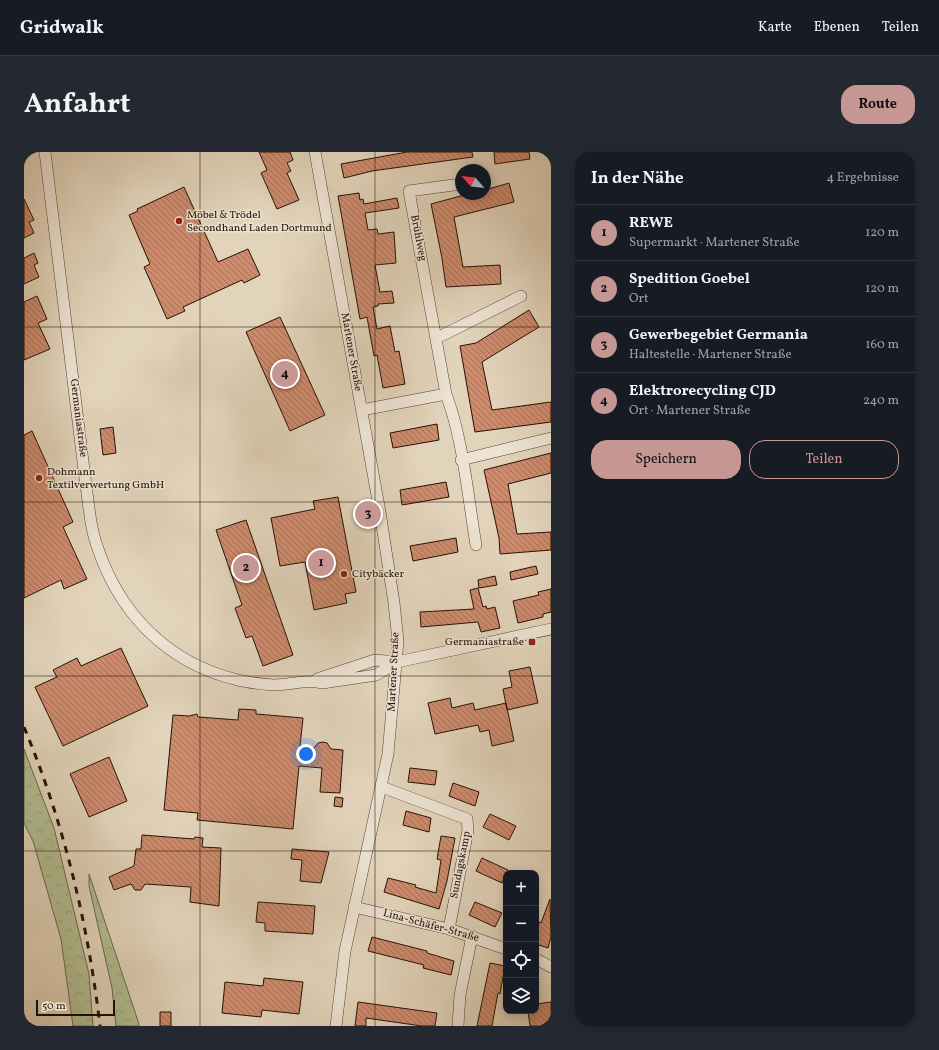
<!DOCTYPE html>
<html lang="de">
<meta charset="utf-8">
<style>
:root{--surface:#171b24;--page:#242831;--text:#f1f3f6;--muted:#9ea1a6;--line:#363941;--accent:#c59692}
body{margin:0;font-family:Vollkorn,serif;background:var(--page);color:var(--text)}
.controls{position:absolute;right:12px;bottom:12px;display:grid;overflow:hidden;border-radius:8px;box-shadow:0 2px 10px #0003}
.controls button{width:36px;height:36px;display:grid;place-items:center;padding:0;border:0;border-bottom:1px solid var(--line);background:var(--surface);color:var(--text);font:20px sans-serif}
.compass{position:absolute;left:431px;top:12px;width:36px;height:36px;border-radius:50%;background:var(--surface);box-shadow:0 2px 10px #0003;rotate:297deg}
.scale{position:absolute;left:12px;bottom:10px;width:79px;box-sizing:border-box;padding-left:4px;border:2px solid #241103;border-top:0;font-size:11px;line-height:14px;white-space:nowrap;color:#241103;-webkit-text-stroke:3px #ece3d3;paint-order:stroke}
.you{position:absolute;left:282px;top:602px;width:14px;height:14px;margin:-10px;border:3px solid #fff;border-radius:50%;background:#1a73e8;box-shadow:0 0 0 6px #1a73e833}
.badge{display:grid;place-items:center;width:26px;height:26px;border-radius:50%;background:var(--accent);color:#111;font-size:13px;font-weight:700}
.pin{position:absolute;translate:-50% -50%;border:2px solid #fff;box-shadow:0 1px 4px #0006}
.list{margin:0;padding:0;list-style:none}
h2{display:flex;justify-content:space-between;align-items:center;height:52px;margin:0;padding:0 16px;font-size:17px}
h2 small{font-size:13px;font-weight:400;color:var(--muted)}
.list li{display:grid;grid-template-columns:26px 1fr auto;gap:12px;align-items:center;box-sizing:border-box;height:56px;padding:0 16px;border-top:1px solid var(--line)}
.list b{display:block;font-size:15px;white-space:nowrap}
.list p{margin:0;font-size:13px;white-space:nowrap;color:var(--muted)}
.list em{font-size:13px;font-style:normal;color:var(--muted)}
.actions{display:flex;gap:8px;padding:12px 16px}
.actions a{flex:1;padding:9px 0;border:1px solid var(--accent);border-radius:16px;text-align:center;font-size:14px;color:var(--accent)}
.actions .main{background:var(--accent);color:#111}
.icon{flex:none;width:22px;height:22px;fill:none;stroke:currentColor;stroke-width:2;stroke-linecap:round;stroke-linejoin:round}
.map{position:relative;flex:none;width:527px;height:874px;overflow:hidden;border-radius:16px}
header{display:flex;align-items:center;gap:24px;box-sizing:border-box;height:56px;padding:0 20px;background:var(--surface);border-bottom:1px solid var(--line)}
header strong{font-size:19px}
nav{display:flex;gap:22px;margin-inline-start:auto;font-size:14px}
.intro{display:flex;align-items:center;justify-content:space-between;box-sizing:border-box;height:96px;padding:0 24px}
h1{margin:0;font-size:28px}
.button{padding:10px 18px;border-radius:16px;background:var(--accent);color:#111;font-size:14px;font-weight:700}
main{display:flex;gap:24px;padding:0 24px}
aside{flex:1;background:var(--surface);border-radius:16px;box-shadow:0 2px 10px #0003}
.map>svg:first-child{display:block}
.forest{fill:url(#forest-crowns);stroke:#6a674a}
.building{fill:url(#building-back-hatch);stroke:#241103}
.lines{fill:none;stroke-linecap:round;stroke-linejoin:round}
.minor-casing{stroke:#544231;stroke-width:12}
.minor{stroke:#ece3d3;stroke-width:11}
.rail{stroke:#241103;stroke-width:3;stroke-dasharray:7 7;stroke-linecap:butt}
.grid{fill:none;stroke:#241103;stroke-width:1;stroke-opacity:0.55}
.poi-dot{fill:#8f2418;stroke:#ece3d3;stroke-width:1.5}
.labels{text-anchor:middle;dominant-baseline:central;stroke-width:3;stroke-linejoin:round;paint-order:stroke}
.poi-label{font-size:11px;fill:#241103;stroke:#ece3d3;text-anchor:start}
.street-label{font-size:11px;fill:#241103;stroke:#ece3d3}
</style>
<header>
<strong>Gridwalk</strong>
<nav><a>Karte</a><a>Ebenen</a><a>Teilen</a></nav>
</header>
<div class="intro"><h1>Anfahrt</h1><a class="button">Route</a></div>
<main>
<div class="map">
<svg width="527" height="874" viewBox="0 0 527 874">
<defs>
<pattern id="forest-crowns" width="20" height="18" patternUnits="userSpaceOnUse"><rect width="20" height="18" fill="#b1bd92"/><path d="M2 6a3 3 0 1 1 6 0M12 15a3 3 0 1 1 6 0" fill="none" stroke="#98a17c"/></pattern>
<pattern id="building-back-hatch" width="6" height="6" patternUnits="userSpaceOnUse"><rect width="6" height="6" fill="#cf8b6c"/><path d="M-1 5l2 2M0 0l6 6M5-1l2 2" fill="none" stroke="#a87057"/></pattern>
</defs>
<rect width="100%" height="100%" fill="#e2d4bb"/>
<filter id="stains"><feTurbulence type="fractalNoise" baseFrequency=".005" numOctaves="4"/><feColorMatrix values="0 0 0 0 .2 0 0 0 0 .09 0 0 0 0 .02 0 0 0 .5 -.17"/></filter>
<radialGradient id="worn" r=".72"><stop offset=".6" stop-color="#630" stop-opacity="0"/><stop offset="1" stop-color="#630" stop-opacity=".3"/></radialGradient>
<!-- forest -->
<path class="forest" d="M0 597 30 676 65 822 69 874H49L37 787 9 689 0 671Z
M65 722 115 872V874H92L88 836 65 734Z"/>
<!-- building -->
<path class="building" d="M235 0H266L269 8 263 11 267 19 263 21 275 48 253 57 237 21 243 18Z
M383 0H448L449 5 348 19 320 26 317 12Z
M470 0H505L506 7 471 12Z
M485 31 490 50 430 65 439 115 476 113 477 132 422 135 418 106 407 52 444 42H461V38Z
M160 35 194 110 224 97 236 123 220 131 218 128 159 155 161 159 143 167 120 115 126 112 105 63 114 59 113 57Z
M335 41 336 48 339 47 340 52 373 46 375 56 341 61 344 78 353 77 354 82 370 80 372 111 351 113 356 140 368 139 370 151 354 152V154L349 155 353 177 366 174 371 200 375 199 381 232 359 236 353 203 350 204 343 165 336 167 314 44Z
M0 47 10 68 5 70 10 81 0 86Z
M10 101 14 111 10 113 15 125 0 132V106Z
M13 144 23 167 14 171 26 197 0 208V150Z
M505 158 515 175 458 210 468 258 527 250V270L451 280 436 194 452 191Z
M256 165 301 263 266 279 222 180Z
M413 272 415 288 369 296 366 281Z
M89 275 92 301 79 303 76 277Z
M8 279 49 370 39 375 63 427 40 437 37 428 0 446V283Z
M527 301V321L484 332 493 382 527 380V398L476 402 475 386 460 318Z
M422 330 425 345 378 353 376 338Z
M314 345 332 440 321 442 323 451 290 458 281 410 256 414 247 366 291 357 289 349Z
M222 368 269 503 239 514 228 484 222 486 211 456 218 453 192 378Z
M432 386 434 400 389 409 386 394Z
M512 414 514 422 487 428 486 420Z
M471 424 473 433 455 436 454 428Z
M454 436 459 455 462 454 463 457 471 455 476 476 457 480 454 470 397 475 396 460 450 457 446 438Z
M527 437V460L519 462V465L494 471 489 449 515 443 514 440Z
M97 496 124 554 39 594 11 535 33 525 29 518 53 506 57 514Z
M506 515 514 551 483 558 479 537 488 535 485 519Z
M426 546 428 556 449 551 451 558 482 551 490 589 468 594 465 578 456 580 454 573 411 582 404 551Z
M215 557 232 558V562L279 566 276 594 290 596 294 591 299 590 303 591 307 597 319 598 316 641 296 640 298 616 275 614 269 677 173 668 174 661 140 658 149 563 165 564 173 562 174 565 214 568Z
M85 605 103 649 65 665 46 622Z
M386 616 413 619 411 633 384 630Z
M429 631 455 640 451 654 425 644Z
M311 645 319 646 318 655 310 654Z
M382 659 407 666 405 680 379 673Z
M466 662 492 674 485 688 459 675Z
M118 683 170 687 171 685 179 686 178 695 197 696 195 754 166 750 167 735 121 732 117 738H111L107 732 90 738 85 725 110 714 112 697H117Z
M417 684 431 686 423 729 415 757 360 740 364 726 392 733 391 735 412 741 417 708 413 707Z
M268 697 305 700 297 731 276 729 278 708 267 707Z
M458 706 484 718 478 731 452 719Z
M526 747 527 785 524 796 512 792V781L515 770 517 771Z
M234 750 291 754 289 782 241 779V771L232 770Z
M451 750 478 761 471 775 445 763Z
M348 785 403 799V801L430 809 427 823 399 816 400 813 344 799Z
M466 811 481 814 476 842 474 841 468 874H453Z
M240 826 279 830 275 862 238 858 237 865 198 861 201 830 239 834Z
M334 850 413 861 411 874H398L342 866V874H331Z
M527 850V874H506L504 859H512V852Z
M136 860H147V874H136Z"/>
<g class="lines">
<!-- minor casing -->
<g class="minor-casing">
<path id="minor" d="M21 0 62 334C65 353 66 374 72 391 94 460 142 511 214 528 225 531 239 532 250 533 266 533 283 527 298 531L352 523 373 510
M291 0 356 360 370 451 374 489 364 602 321 799 312 874
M437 32 385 39 422 242C439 287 444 345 452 393
M413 186 497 144
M338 258 422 242
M437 308 527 286
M293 527 351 508 373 510 527 477
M358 635 443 667 444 678 425 777
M330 755 425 777 482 797
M512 807 527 815
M434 874 436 843 448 784"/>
</g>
<!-- minor -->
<use href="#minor" class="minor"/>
<!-- rail -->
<path class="rail" d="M0 575C40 671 64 772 76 874"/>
</g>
<!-- grid -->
<path class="grid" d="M176 0V874M351 0V874M0 175H527M0 350H527M0 524H527M0 699H527"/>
<!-- markers -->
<g class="poi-dot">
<circle cx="155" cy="69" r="4"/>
<circle cx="15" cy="326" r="4"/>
<circle cx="320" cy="422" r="4"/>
<rect x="504" y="486" width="8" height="8" rx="2"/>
</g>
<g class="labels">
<!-- poi labels -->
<g class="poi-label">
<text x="163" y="63">Möbel &amp; Trödel<tspan x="163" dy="13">Secondhand Laden Dortmund</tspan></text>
<text x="23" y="320">Dohmann<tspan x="23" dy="13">Textilverwertung GmbH</tspan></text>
<text x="328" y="422">Citybäcker</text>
<text x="500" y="490" text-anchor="end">Germaniastraße</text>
</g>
<!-- street labels -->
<g class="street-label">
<text transform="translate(394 86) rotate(79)">Brühlweg</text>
<text transform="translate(327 200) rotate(80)">Martener Straße</text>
<text transform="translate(54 266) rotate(83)">Germaniastraße</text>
<text transform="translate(370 520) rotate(-87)">Martener Straße</text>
<text transform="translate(437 713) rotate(-79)">Sundagskamp</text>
<text transform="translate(407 774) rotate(15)">Lina-Schäfer-Straße</text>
</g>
</g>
<rect width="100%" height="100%" filter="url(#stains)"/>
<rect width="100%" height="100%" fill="url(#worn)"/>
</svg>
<div class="controls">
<button>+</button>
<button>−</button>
<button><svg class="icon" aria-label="locate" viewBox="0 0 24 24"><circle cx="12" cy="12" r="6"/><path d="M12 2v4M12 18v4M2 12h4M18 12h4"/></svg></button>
<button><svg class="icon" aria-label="layers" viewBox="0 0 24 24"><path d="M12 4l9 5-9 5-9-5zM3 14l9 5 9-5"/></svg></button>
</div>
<svg class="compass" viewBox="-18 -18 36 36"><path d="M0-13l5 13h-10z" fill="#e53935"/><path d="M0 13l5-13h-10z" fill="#9ea1a6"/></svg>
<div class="scale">50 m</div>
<div class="you"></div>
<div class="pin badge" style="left:297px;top:411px">1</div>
<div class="pin badge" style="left:222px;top:416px">2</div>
<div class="pin badge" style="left:344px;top:362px">3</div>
<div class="pin badge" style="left:261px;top:222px">4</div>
</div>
<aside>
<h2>In der Nähe<small>4 Ergebnisse</small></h2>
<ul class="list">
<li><span class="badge">1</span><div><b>REWE</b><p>Supermarkt · Martener Straße</p></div><em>120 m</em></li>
<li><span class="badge">2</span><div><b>Spedition Goebel</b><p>Ort</p></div><em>120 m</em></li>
<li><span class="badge">3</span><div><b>Gewerbegebiet Germania</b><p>Haltestelle · Martener Straße</p></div><em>160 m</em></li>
<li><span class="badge">4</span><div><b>Elektrorecycling CJD</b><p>Ort · Martener Straße</p></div><em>240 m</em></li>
</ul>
<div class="actions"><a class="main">Speichern</a><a>Teilen</a></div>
</aside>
</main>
